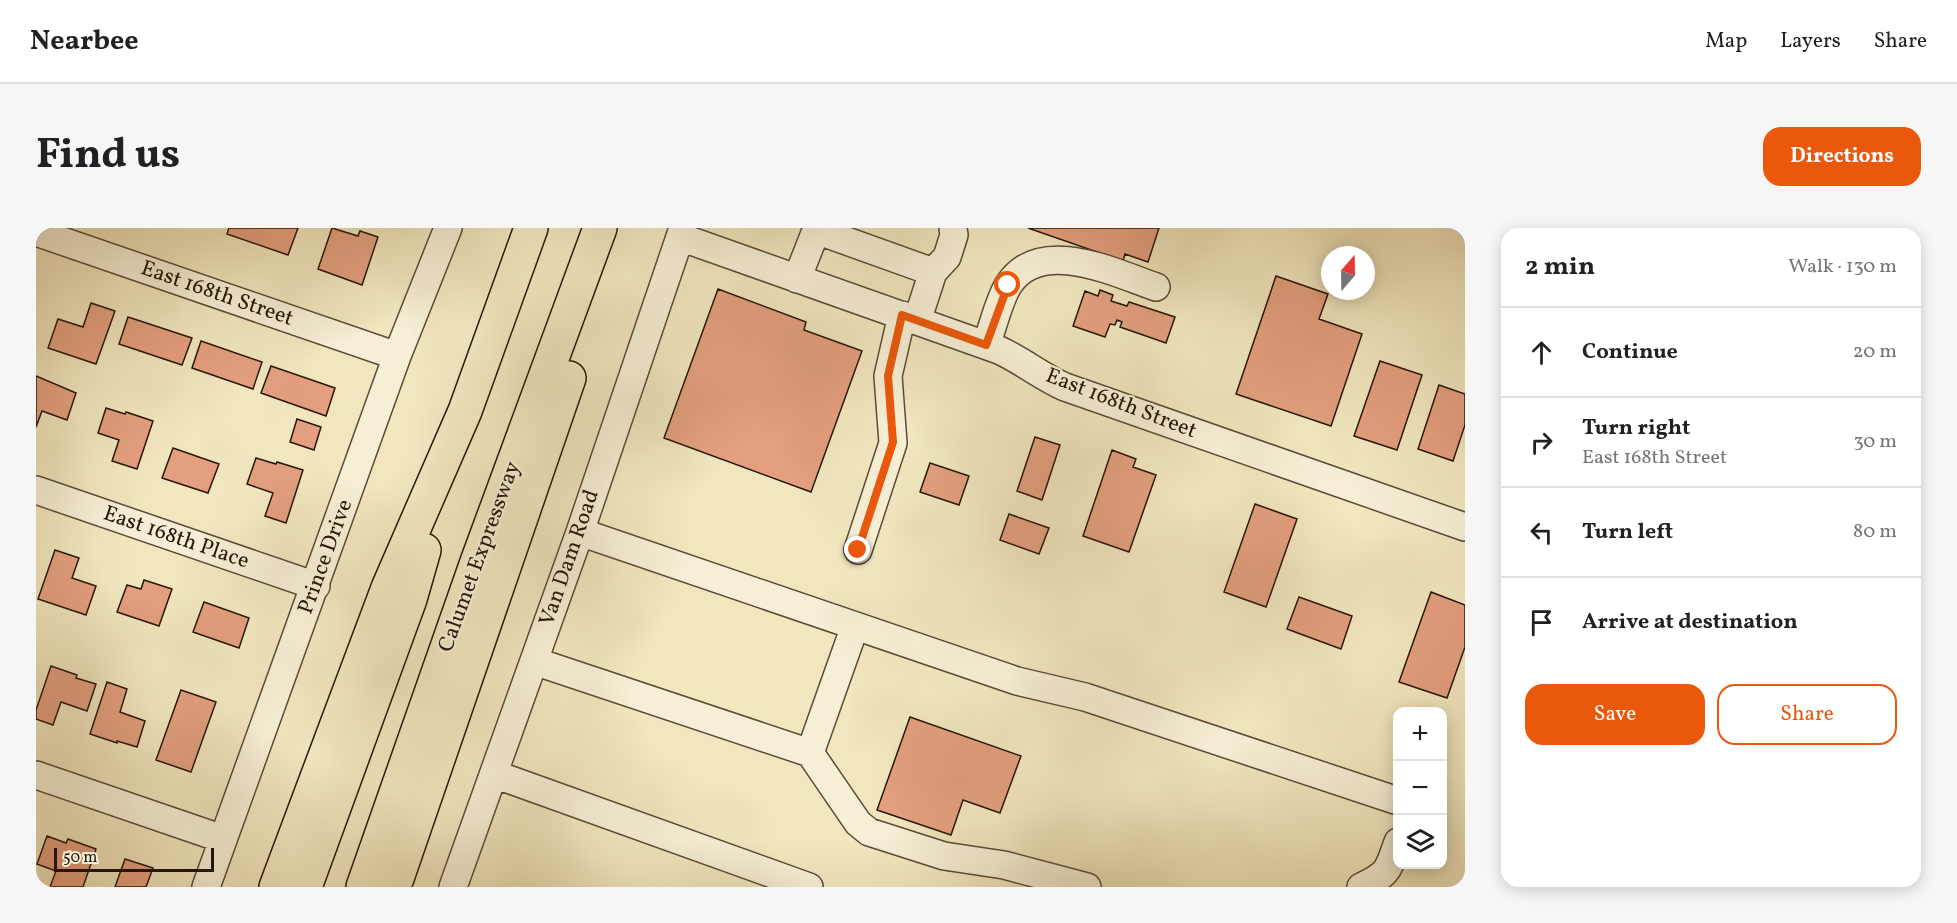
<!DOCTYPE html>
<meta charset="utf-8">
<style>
:root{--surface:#fff;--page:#f6f6f6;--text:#202124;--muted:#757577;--line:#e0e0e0;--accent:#ea580c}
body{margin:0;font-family:Vollkorn,serif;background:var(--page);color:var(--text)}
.controls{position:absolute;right:18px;bottom:18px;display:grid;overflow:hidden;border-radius:12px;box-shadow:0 3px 15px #0003}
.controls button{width:54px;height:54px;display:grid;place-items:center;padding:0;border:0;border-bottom:2px solid var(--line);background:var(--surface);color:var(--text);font:30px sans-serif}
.compass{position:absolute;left:1285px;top:18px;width:54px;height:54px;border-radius:50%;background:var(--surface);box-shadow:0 3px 15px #0003;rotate:20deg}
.scale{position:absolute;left:18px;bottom:15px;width:160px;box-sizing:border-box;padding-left:6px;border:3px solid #271609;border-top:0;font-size:16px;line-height:21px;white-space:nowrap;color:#271609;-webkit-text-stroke:4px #f6efd5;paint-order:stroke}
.stop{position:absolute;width:18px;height:18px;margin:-14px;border:4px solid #ea580c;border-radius:50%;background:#fff}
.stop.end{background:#ea580c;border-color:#fff;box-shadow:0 2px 6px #0008}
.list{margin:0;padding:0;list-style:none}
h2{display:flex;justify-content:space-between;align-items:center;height:78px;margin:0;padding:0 24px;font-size:26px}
h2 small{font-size:20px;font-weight:400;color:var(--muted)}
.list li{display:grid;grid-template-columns:39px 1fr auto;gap:18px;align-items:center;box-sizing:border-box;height:90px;padding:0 24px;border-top:2px solid var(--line)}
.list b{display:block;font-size:22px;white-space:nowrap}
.list p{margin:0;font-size:20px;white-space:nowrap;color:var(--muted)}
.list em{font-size:20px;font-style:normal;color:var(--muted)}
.actions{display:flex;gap:12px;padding:18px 24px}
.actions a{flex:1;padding:14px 0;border:2px solid var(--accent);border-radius:18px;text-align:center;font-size:21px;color:var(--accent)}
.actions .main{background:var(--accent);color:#fff}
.icon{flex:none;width:33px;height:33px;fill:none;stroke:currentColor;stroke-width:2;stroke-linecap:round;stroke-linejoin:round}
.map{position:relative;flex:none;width:1429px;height:659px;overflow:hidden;border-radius:18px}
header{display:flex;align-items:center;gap:36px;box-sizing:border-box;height:84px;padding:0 30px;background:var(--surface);border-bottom:2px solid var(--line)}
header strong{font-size:28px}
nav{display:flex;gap:33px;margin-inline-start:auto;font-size:21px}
.intro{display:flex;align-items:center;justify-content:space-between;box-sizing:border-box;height:144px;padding:0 36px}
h1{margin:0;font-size:42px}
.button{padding:15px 27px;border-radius:18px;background:var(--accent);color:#fff;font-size:21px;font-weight:700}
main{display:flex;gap:36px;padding:0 36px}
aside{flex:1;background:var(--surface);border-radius:18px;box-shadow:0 3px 15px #0003}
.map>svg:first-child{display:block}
.building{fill:#e39f7f;stroke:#271609;stroke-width:1.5}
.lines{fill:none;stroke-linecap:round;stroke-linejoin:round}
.minor-casing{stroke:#5a4a36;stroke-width:30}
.highway-casing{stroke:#271609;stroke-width:36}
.minor{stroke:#f6efd5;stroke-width:27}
.highway{stroke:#f1e6be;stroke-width:33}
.route{stroke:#ea580c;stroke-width:8}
.labels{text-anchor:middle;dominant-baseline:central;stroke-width:4.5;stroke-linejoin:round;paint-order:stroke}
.street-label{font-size:22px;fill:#271609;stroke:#f6efd5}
</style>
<header>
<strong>Nearbee</strong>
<nav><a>Map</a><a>Layers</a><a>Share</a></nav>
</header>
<div class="intro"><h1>Find us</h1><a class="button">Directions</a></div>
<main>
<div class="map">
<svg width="1429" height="659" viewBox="0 0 1429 659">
<rect width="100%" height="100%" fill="#f1e6be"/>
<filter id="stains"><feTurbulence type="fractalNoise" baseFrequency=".00333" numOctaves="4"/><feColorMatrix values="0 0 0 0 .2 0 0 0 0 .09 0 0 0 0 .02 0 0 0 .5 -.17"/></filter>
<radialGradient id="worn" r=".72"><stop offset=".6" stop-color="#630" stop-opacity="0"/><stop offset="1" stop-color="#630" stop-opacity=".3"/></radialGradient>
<!-- building -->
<path class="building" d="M193 0H262L252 27 191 6Z
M296 0 322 8 324 3 342 9 326 57 282 41Z
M992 0H1123L1112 34 1089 26 1087 33Z
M1240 48 1292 66 1283 91 1326 106 1295 198 1200 166Z
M682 61 770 94 768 102 826 123 775 264 628 210Z
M1064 62 1077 67 1075 73 1091 78 1093 74 1139 89 1130 115 1084 99 1086 94 1081 92 1079 97 1074 96 1069 109 1037 98 1049 63 1062 68Z
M55 75 79 83 60 136 12 120 22 91 47 99Z
M92 89 156 110 146 137 83 116Z
M165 113 226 134 217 161 156 140Z
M1344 133 1386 147 1361 222 1318 208Z
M235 138 299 160 290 188 225 165Z
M0 148 40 165 31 192 6 183 0 199Z
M1403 157 1429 166V197L1417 233 1382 221Z
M70 180 89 186 90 184 117 193 101 241 76 233 83 212 62 205Z
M261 191 285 199 278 222 254 214Z
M999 209 1024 217 1006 272 981 263Z
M137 220 183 236 172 265 126 250Z
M1076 222 1100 231 1097 239 1120 247 1093 324 1047 308Z
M220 230 240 236 241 234 267 242 250 295 229 288 237 265 211 256Z
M894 235 933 248 923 277 884 264Z
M1219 276 1261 291 1230 379 1188 364Z
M973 286 1013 300 1003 326 964 312Z
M19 322 43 330 36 350 60 358 50 387 2 371Z
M108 352 136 361 123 398 81 384 91 357 105 361Z
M1395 364 1429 377V419L1411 470 1363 454Z
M1263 369 1316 388 1305 421 1251 401Z
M168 374 213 390 203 420 157 404Z
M15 438 41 447 40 450 60 456 51 483 25 474 17 497 0 491V482Z
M71 454 91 461 84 484 109 493 101 519 81 513V515L54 506Z
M145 462 180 474 155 544 120 532Z
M874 489 985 528 964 585 927 572 915 607 841 582Z
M11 608 30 615 32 611 60 621 47 659H14L20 643 1 636Z
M89 631 117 640 110 659H79Z"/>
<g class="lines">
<!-- minor casing -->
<g class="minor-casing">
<path id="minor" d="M780 2 897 44
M0 4 361 128
M644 9 963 122C987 133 1006 149 1029 159L1429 299
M761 51 781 0
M881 93 897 44 911 29 918 7 917 0
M950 117C957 99 963 71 973 56 1005 8 1079 45 1120 59
M0 262 280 358
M544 304 981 453 1049 469 1362 573
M822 322 857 215 852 148 866 87
M498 433 774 525 819 398
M774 525 822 595 833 604 908 628 968 637 1051 659
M458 546 773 659
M0 547 187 611
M170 659 361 128 412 0
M417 659 544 304 647 0
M1325 659C1353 646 1352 642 1362 614"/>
</g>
<!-- highway casing -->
<g class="highway-casing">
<path id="highway" d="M240 659 352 360 429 183 495 0
M269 659 374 371 388 322
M327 659 441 334 564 0
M358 659 533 150"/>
</g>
<!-- minor -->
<use href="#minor" class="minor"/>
<!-- highway -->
<use href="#highway" class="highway"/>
</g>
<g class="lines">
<!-- route -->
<path class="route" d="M822 322 857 214 852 148 866 87 950 117 972 57"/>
</g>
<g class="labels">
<!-- street labels -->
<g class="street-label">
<text transform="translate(181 66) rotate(19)">East 168th Street</text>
<text transform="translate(1085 176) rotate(21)">East 168th Street</text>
<text transform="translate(140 310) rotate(19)">East 168th Place</text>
<text transform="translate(290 329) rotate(-70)">Prince Drive</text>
<text transform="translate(444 329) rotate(-70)">Calumet Expressway</text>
<text transform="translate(534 330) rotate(-71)">Van Dam Road</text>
</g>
</g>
<rect width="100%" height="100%" filter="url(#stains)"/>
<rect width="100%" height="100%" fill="url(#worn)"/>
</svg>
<div class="controls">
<button>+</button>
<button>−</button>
<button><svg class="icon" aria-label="layers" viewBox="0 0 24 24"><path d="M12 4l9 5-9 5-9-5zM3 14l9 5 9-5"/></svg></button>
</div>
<svg class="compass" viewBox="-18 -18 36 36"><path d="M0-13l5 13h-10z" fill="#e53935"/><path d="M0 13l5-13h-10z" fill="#757577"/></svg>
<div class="scale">50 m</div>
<div class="stop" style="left:972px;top:57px"></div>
<div class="stop end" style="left:822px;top:322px"></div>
</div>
<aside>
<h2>2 min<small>Walk · 130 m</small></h2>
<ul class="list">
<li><svg class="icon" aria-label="ahead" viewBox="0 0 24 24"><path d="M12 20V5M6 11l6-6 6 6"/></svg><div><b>Continue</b></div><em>20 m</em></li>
<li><svg class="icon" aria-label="right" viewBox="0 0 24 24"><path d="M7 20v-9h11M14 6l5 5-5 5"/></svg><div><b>Turn right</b><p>East 168th Street</p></div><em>30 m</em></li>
<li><svg class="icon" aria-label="left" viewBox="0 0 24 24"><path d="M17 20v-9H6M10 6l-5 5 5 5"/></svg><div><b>Turn left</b></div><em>80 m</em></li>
<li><svg class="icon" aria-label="arrive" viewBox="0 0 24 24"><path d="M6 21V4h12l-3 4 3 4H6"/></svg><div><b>Arrive at destination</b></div></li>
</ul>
<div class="actions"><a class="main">Save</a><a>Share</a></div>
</aside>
</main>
